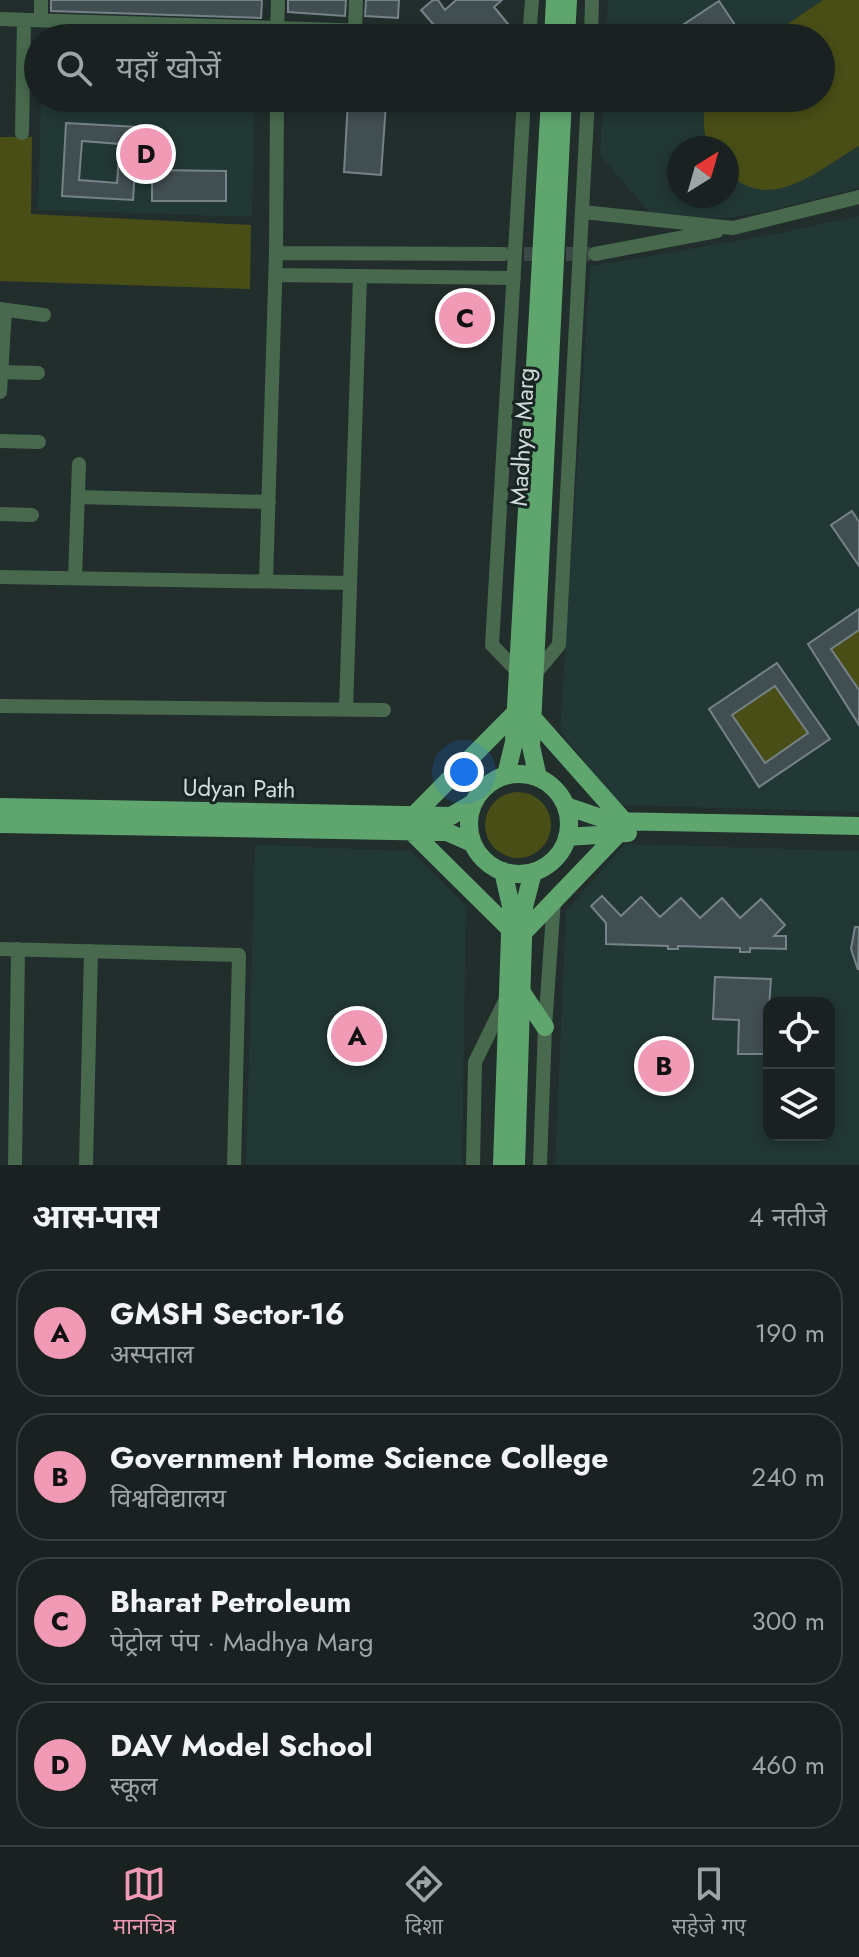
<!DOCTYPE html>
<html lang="hi">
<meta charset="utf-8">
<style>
:root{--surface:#192221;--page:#262f2e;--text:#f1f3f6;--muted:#9fa4a5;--line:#373f3f;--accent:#f09ab5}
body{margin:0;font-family:Jost,"Noto Sans Devanagari",sans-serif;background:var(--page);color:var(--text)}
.controls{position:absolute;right:24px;bottom:24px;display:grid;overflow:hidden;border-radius:16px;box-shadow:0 4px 12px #0003}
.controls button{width:72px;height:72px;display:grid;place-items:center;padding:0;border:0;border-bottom:2px solid var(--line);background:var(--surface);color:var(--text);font:40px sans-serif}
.compass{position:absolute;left:667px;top:136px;width:72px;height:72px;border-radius:50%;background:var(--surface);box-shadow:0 4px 12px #0003;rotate:37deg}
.you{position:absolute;left:464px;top:772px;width:28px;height:28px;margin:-20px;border:6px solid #fff;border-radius:50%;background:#1a73e8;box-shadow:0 0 0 12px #1a73e833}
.badge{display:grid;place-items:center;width:52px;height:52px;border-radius:50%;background:var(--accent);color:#111;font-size:26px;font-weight:700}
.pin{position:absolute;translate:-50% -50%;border:4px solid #fff;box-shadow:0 2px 8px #0006}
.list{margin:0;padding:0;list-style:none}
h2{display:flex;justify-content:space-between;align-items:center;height:104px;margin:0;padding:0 32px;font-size:34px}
h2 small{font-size:26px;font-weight:400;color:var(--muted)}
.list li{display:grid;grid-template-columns:52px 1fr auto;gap:24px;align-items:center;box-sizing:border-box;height:128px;margin:0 16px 16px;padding:0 16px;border:2px solid var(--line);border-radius:32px}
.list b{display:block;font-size:30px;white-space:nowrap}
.list p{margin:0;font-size:26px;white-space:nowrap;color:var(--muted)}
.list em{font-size:26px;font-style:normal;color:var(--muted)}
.icon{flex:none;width:44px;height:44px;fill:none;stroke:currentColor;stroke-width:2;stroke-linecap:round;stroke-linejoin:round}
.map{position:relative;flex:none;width:859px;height:1165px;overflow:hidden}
.search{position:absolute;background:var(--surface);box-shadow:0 4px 12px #0003;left:24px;right:24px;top:24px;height:88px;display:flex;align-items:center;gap:20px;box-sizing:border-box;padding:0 28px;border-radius:44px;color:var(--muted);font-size:30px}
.sheet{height:680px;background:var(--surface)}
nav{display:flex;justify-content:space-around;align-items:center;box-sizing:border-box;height:112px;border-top:2px solid var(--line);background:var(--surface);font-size:22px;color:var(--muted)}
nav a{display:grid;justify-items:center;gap:4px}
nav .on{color:var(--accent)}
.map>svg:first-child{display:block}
.built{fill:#223835;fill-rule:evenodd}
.green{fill:#494e16}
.building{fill:#414e52;stroke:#758388;stroke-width:2;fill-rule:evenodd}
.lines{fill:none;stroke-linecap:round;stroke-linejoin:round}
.minor-tunnel{stroke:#3c4846;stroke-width:14;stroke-dasharray:14 7;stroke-linecap:butt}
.minor{stroke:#48694e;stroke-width:14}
.major{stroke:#5fa66e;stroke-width:18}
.labels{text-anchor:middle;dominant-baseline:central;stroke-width:6;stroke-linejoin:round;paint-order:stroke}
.street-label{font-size:24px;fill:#d2dad9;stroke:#182523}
</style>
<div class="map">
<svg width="859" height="1165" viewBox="0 0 859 1165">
<rect width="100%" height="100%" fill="#212e2c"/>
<!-- built -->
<path class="built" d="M608 0H859V188L759 213 725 218 652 215 600 155 603 98H821V38H606ZM679 148H727V196H679Z
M41 98H255L252 217 38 210Z
M859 216V812L619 805 560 731 590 266 766 236Z
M625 844 859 851V1165H555L566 911ZM769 1003H829V1135H769Z
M255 845 411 851 466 906 462 1165H246Z"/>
<!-- green -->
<path class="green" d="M823 0H859V146C818 170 770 215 727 172V148H708C703 131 702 114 708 98H821V38H767Z
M0 137H32L31 214 251 225 250 289 0 281Z
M859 630V690L831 649Z
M775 686 808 733 765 763 733 715Z
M485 825a33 33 0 1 1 66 0a33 33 0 1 1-66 0Z"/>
<!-- building -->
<path class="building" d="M51 0H262L261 18 51 11Z
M288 0H346L345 16 288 12Z
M366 0H399L398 18 365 16Z
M433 0H438L445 10 456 0H502L494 7 508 24 492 38H473L466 30 456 38H445L421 10Z
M719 1 737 28 722 38H663Z
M348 100 386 103 381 175 344 172Z
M66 123 138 127 133 200 62 196ZM82 141 120 144 117 183 79 180Z
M152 170 226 171V201H152Z
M453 310H477V325L453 326Z
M852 511 859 522V566L831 525Z
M859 609V630L831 649 859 690V725L808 644Z
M777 663 830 739 759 787 709 709ZM775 686 808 733 765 763 732 715Z
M602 896 621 916 641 897 660 917 681 898 700 918 722 898 740 918 761 899 785 925 774 936H786V949L750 948V952H740V948L678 946V949H668V946L606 944V923L591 906Z
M855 927H859L858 970 851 949Z
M715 977 771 979 768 1021 769 1054H738L739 1020 713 1019Z"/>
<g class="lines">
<!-- minor-tunnel -->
<path class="minor-tunnel" d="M503 254H590"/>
<!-- minor -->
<path class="minor" d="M0 19 398 32
M41 20V0
M355 31 356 0
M277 38 278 0
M529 38 532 0
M591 38 592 0
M22 133 24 20
M583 212 733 228 859 197
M276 253 502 254
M595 254 717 231
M276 275 514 278
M0 309 44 315
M0 372 38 373
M0 392 5 310
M0 441 39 442
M78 497 269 502
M0 514 32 515
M0 577 350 583
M75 578 79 464
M266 581 276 253 277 98
M518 672 492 645 524 98
M534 675 559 645 588 98
M0 706 384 710
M346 710 360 276
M0 949 239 955 234 1165
M15 1165 18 949
M86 1165 91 951
M473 1165 475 1062 505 1001
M540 1165 545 1027 554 900"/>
<!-- major -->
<path class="major" d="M553 38 555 0
M566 38 568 0
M532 717 624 821
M469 824a50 50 0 1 1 100 0a50 50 0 1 1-100 0Z
M506 775 514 742 550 98
M538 778 531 746 563 98
M566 806 610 821 859 826
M0 807 451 816 473 803
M414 815 515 713
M0 824 447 832 472 843
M411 831 510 929
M567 837 628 833
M523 933 619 833
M521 991 545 1027
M502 1165 511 906 503 871
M516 1165 524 907 533 872"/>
</g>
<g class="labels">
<!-- street labels -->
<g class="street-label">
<text transform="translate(522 437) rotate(-87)">Madhya Marg</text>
<text transform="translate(239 788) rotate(1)">Udyan Path</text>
</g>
</g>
</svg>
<div class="controls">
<button><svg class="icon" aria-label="locate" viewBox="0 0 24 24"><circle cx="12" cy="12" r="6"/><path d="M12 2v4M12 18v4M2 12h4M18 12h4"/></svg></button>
<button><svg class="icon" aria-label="layers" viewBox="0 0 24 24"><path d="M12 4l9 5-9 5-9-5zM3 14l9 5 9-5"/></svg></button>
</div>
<svg class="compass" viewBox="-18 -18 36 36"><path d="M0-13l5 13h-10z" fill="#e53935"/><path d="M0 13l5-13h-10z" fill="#9fa4a5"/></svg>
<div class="you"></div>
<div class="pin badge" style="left:357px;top:1036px">A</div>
<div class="pin badge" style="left:664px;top:1066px">B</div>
<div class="pin badge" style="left:465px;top:318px">C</div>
<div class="pin badge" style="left:146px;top:154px">D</div>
<div class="search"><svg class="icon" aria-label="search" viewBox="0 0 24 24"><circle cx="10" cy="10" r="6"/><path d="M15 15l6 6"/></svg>यहाँ खोजें</div>
</div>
<section class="sheet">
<h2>आस-पास<small>4 नतीजे</small></h2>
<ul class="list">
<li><span class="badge">A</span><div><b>GMSH Sector-16</b><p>अस्पताल</p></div><em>190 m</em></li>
<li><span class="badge">B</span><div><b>Government Home Science College</b><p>विश्वविद्यालय</p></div><em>240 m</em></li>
<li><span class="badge">C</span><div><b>Bharat Petroleum</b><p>पेट्रोल पंप · Madhya Marg</p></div><em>300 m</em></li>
<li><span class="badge">D</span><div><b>DAV Model School</b><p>स्कूल</p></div><em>460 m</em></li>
</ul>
</section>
<nav>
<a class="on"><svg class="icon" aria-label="map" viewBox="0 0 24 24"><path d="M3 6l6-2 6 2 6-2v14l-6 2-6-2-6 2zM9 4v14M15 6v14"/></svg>मानचित्र</a>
<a><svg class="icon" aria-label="directions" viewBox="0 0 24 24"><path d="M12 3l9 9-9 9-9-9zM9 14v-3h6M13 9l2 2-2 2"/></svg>दिशा</a>
<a><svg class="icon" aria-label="saved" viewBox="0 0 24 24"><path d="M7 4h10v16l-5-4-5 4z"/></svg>सहेजे गए</a>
</nav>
